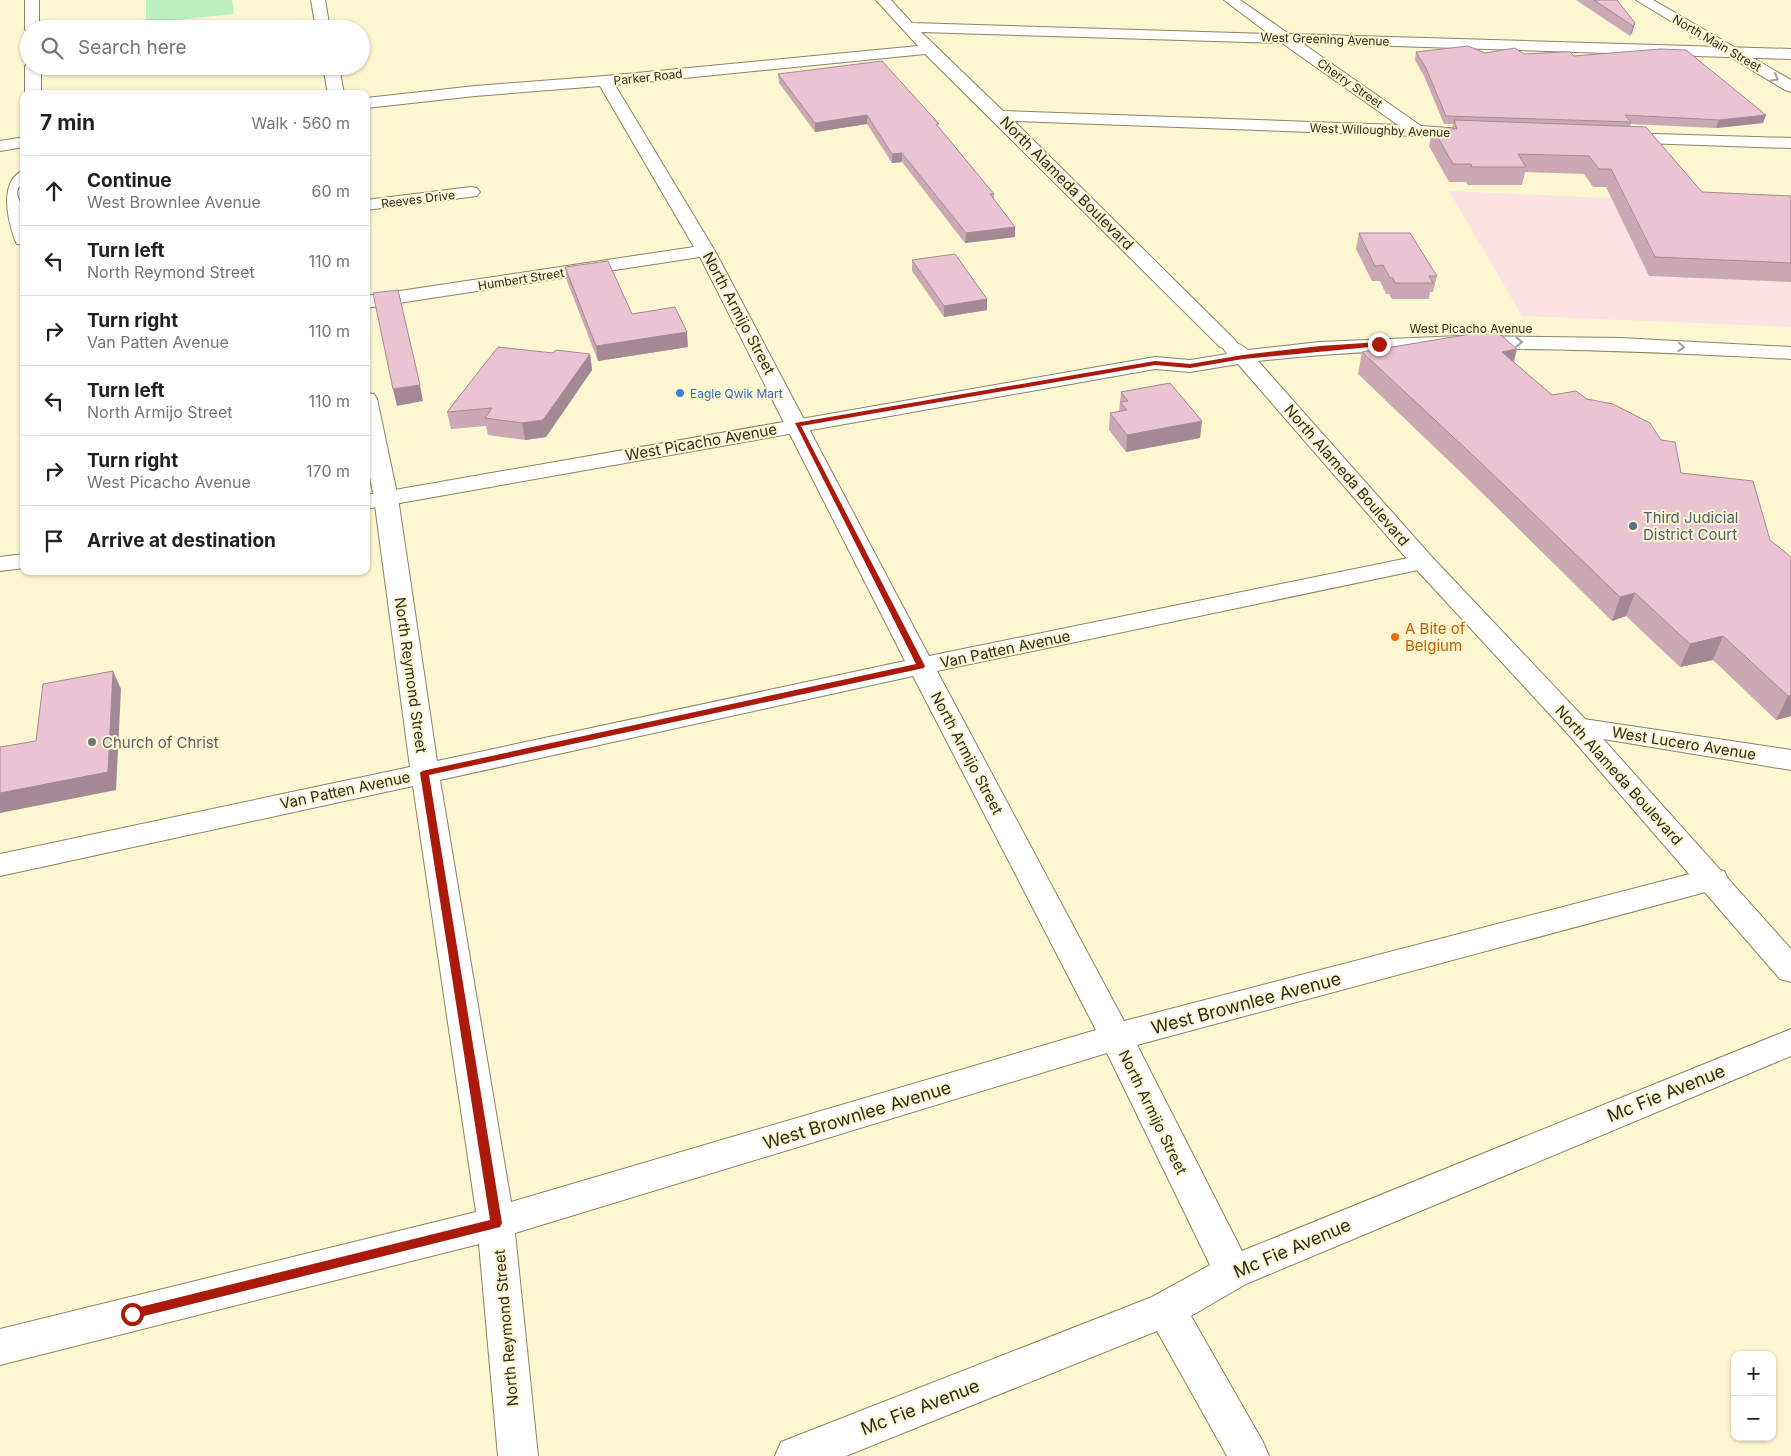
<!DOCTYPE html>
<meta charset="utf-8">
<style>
:root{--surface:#fff;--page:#f6f6f6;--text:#202124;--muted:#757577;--line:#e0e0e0}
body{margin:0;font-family:Inter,sans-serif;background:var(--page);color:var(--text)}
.controls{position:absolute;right:15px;bottom:15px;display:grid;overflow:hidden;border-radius:10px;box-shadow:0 1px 4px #0004}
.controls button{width:45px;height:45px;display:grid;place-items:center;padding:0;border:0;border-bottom:1px solid var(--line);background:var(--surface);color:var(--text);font:25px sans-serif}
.stop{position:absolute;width:15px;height:15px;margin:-11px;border:4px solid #ab1a0b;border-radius:50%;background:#fff}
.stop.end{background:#ab1a0b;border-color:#fff;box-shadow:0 1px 5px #0008}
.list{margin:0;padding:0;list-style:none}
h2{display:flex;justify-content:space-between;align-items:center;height:65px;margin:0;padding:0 20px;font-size:21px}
h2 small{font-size:16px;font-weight:400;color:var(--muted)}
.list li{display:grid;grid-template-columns:32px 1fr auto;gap:15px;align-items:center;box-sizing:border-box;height:70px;padding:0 20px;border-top:1px solid var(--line)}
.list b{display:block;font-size:19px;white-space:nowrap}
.list p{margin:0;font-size:16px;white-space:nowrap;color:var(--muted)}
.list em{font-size:16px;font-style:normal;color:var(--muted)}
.icon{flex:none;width:28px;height:28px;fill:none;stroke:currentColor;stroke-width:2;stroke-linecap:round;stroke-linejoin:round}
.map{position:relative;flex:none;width:1791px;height:1456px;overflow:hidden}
.search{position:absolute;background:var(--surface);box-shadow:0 1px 4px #0004;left:20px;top:20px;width:350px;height:55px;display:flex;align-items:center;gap:12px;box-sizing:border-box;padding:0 18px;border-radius:28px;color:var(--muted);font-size:19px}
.panel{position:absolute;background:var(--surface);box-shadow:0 1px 4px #0004;left:20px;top:90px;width:350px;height:485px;border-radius:10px}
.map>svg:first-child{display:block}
.commercial{fill:#fee3e4}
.green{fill:#bef1c2}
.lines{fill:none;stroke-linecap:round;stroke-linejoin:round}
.minor-casing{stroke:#8a8463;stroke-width:2}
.major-casing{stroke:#8a8463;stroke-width:2}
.minor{fill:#fff;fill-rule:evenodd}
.major{fill:#fff;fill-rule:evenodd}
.wall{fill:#caa9b5}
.shaded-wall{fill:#a48994}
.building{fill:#ebc4d3;stroke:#a48994}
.oneway{stroke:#a1a09a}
.route{fill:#ab1a0b}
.shop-dot{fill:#3f7fe0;stroke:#fcf6d1;stroke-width:2}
.service-dot{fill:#5c6f8a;stroke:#fcf6d1;stroke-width:2}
.food-dot{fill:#e8710a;stroke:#fcf6d1;stroke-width:2}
.worship-dot{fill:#6b7280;stroke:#fcf6d1;stroke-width:2}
.labels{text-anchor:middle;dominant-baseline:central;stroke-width:4;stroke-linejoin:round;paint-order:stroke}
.far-street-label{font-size:12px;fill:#2f2d1f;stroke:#fcf6d1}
.far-shop-label{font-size:12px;fill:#366cbe;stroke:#fcf6d1;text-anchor:start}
.street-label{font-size:15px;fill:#2f2d1f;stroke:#fcf6d1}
.service-label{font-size:15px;fill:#4e5e75;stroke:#fcf6d1;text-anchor:start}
.food-label{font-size:15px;fill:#c56008;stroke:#fcf6d1;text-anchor:start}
.worship-label{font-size:15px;fill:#5b616d;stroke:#fcf6d1;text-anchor:start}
.near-street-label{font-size:18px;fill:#2f2d1f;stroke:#fcf6d1}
</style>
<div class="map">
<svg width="1791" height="1456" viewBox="0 0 1791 1456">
<rect width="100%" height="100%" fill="#fcf6d1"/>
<!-- commercial -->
<path class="commercial" d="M1449 191 1791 206V327L1522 316Z"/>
<!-- green -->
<path class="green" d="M146 0H232L234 14 146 23Z"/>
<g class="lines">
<!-- minor casing -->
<g class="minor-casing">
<path id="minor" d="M25 0H39V29H29V33L25 29Z
M311 0H325L330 29H316Z
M876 0H891L912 23 1269 34 1224 0H1240L1289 34 1791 49V59L1302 43 1421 126 1476 130 1478 133 1476 136 1470 138 1014 121 1234 339 1237 343 1234 347 1227 349 1220 347 925 54 615 85 715 251 929 656 1423 555 1432 557 1435 562 1432 567 1423 569 937 671 1124 1021 1713 868 1724 871 1728 879 1724 887 1713 890 1137 1045 1242 1251 1791 1029V1056L1246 1284 1191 1316 1263 1442 1269 1456H1227L1157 1331 846 1456H775L781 1442 1152 1297 1210 1265 1107 1053 515 1233 538 1456H498L479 1244 0 1365V1329L476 1212 413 786 0 876V854L410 767 374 498 366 456V393L374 394 377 399 398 498 437 761 905 661 700 257 366 308V296L694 247 600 86 475 96 366 108V98L475 86 605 76 918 46ZM921 32 1282 43 1398 125 1003 111ZM913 676 1096 1030 511 1202 440 780Z
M29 62V66H41V94H25V66Z
M323 66H339L344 94H328Z
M1620 133 1791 138V148L1614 142 1612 138 1614 134Z
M24 137V147L0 151V141Z
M24 170V184L18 188 17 194 24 213V245L17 244 15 240C6 215 0 180 24 170Z
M471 187 477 188 480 192 477 196 366 210V200Z
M1577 718 1791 750V770L1567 733 1563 727 1567 721Z"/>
</g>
<!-- major casing -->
<g class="major-casing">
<path id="major" d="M1636 0H1653L1791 80V92L1785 90Z
M1460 336 1620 338 1791 347V359C1613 350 1435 341 1258 361L1432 557 1587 721 1791 949V982L1780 979 1567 733 1414 567 1238 364 1190 372 1155 369 366 509V495L1155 357 1190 360 1227 354 1223 348 1226 344C1236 341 1240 344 1248 350L1320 342Z
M24 554V568L0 571V557Z"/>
</g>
<!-- minor -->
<use href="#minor" class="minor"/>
<!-- major -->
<use href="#major" class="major"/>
</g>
<!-- wall -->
<path class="wall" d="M1576 0H1617L1635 23 1632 33 1630 36Z
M1416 52 1485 53 1574 56 1766 115 1763 123 1716 128 1631 124 1630 127 1702 192 1791 196V282L1649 276 1606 187H1593L1584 174 1525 172 1522 185H1468L1466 182H1449L1429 146 1433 129H1452L1453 124H1444L1424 76 1415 60Z
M778 74 939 127 994 194V199L1015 227V237L965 243 902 162 892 163 867 124 815 132 779 83Z
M1359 233 1437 276 1433 292H1430L1429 299H1392L1389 294H1386L1380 281H1372L1356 249Z
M912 260 987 310 944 317 912 271Z
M565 267 632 314 688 347 598 361 567 281Z
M1517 349 1514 362 1552 395 1681 473 1791 557V716L1776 720 1713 660 1680 667 1626 616 1612 621 1473 484 1358 374 1362 352Z
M553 353 590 354 592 370 546 437 525 440 488 435 486 426 451 429 447 412Z
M1121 392 1200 438 1126 452 1109 430 1110 413 1119 412Z"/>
<!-- shaded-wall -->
<path class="shaded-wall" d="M1635 23 1632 33 1630 36 1633 26Z
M867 115V124L815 132V123Z
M1766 115 1763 123 1716 128 1719 120Z
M902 153V162L892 163V154Z
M1015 227V237L965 243 966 233Z
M987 299V310L944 317V306Z
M687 332 688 347 598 361 596 346Z
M1517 349 1511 370 1502 352Z
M590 354 592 370 546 437 525 440 522 423Z
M420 385 423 401 397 406 393 389Z
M1202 421 1200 438 1126 452 1127 435Z
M1635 593 1626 616 1612 621 1620 597Z
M1723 636 1713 660 1680 667 1690 644Z
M113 671 121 689 116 790 0 813V793Z
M1791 695V716L1776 720 1788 696Z"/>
<!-- building -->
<path class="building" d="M1594 0H1617L1635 23 1633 26Z
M1468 46 1485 53 1515 48 1524 54 1562 52H1570L1574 56 1660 49 1686 50 1766 115 1719 120 1625 115 1631 122 1446 116 1426 68 1416 52Z
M882 61 939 124H936L994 194H990L1015 227 966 233 902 153 892 154 867 115 815 123 778 74Z
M1454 120 1646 127 1702 192 1791 196V263L1655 257 1611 169H1599L1589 156 1518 154 1526 167H1472L1471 164H1453L1433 129H1457Z
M1359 233H1410L1437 276H1429L1433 283H1395L1393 278H1390L1383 265 1375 266Z
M955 254 987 299 944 306 912 260Z
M608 261 632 314 675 307 687 332 596 346 565 267Z
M398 290 420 385 393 389 373 293Z
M1495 330 1517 349 1502 352 1552 395 1576 391 1587 399 1613 404 1650 423 1661 440 1675 442 1681 473 1753 481 1770 540 1791 557V695L1788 696 1723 636 1690 644 1635 593 1620 597 1480 462 1362 352Z
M498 347 553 353 556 350 590 354 543 420 522 423 485 418 492 408 447 412Z
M1170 383 1202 421 1127 435 1110 413 1127 410 1120 402 1128 401 1121 392Z
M113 671 108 772 0 793V747L36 741 43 684Z"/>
<!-- one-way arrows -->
<defs><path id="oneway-chevron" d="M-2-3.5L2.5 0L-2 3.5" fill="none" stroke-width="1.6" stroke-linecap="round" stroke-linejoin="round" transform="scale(1.25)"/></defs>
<g class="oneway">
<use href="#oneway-chevron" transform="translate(1775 78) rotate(31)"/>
<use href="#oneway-chevron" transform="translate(1519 342)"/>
<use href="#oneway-chevron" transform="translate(1681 347) rotate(3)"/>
</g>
<!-- route -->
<path class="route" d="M1379 342 1381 346 1243 359 1190 368 1155 365 801 426 925 666 924 668 429 775 502 1223 500 1227 132 1319 127 1318 126 1314 127 1310 132 1309 490 1220 420 773 422 771 916 664 795 423 1155 361 1190 364 1243 355 1320 346Z"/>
<!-- markers -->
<circle class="shop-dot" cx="680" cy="393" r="5"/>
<circle class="service-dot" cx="1633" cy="526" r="5"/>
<circle class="food-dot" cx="1395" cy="637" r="5"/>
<circle class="worship-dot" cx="92" cy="742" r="5"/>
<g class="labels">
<!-- far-street labels -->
<g class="far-street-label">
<text transform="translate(1325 39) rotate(2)">West Greening Avenue</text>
<text transform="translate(1717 43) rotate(30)">North Main Street</text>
<text transform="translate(648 77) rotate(-6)">Parker Road</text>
<text transform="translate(1350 83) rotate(35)">Cherry Street</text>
<text transform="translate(1380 130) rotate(2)">West Willoughby Avenue</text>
<text transform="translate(418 199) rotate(-7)">Reeves Drive</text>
<text transform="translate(521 279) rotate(-9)">Humbert Street</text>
<text x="1471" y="328">West Picacho Avenue</text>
</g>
<!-- far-shop labels -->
<g class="far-shop-label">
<text x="690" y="393">Eagle Qwik Mart</text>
</g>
<!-- street labels -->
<g class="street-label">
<text transform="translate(1067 183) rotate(45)">North Alameda Boulevard</text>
<text transform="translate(739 313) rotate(62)">North Armijo Street</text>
<text transform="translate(701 442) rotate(-10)">West Picacho Avenue</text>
<text transform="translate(1347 475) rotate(49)">North Alameda Boulevard</text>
<text transform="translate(1005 649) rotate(-12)">Van Patten Avenue</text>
<text transform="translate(411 675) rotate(82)">North Reymond Street</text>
<text transform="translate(1684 743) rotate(9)">West Lucero Avenue</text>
<text transform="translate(967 753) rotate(62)">North Armijo Street</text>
<text transform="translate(1619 775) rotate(48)">North Alameda Boulevard</text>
<text transform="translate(345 790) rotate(-12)">Van Patten Avenue</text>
<text transform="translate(1153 1112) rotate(64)">North Armijo Street</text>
<text transform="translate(506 1328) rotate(-95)">North Reymond Street</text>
</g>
<!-- service labels -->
<g class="service-label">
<text x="1643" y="517">Third Judicial<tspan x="1643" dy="17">District Court</tspan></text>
</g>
<!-- food labels -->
<g class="food-label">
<text x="1405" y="628">A Bite of<tspan x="1405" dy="17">Belgium</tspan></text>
</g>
<!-- worship labels -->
<g class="worship-label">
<text x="102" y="742">Church of Christ</text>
</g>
<!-- near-street labels -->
<g class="near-street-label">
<text transform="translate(1246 1003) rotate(-15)">West Brownlee Avenue</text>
<text transform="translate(1666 1093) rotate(-22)">Mc Fie Avenue</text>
<text transform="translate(857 1115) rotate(-17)">West Brownlee Avenue</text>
<text transform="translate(1292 1248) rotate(-23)">Mc Fie Avenue</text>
<text transform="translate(920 1407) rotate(-21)">Mc Fie Avenue</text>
</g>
</g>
</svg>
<div class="controls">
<button>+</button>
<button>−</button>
</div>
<div class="stop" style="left:132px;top:1314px"></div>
<div class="stop end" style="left:1379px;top:344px"></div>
<div class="search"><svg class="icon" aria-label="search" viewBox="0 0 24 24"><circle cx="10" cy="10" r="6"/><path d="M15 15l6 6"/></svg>Search here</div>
<section class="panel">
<h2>7 min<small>Walk · 560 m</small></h2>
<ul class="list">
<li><svg class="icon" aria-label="ahead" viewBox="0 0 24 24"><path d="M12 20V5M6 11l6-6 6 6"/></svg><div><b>Continue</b><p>West Brownlee Avenue</p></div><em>60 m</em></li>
<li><svg class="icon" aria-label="left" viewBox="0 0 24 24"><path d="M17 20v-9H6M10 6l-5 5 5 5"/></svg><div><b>Turn left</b><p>North Reymond Street</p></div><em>110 m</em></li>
<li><svg class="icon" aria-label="right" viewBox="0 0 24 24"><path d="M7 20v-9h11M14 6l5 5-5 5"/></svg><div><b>Turn right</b><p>Van Patten Avenue</p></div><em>110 m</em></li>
<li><svg class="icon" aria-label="left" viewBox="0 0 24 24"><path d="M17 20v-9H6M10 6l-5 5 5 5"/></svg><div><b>Turn left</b><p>North Armijo Street</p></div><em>110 m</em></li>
<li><svg class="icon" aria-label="right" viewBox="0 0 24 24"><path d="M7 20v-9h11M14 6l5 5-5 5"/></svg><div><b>Turn right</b><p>West Picacho Avenue</p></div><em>170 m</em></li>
<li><svg class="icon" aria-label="arrive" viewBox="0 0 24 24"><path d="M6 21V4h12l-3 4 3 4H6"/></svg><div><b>Arrive at destination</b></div></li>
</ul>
</section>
</div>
